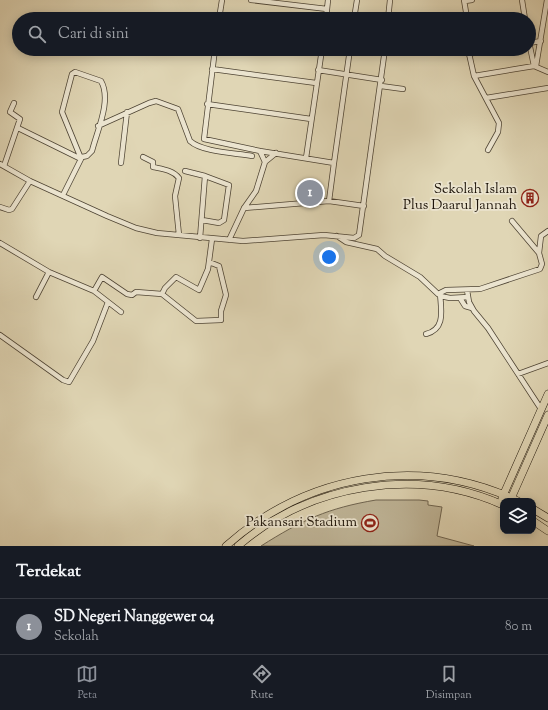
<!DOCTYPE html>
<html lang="id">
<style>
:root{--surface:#171b24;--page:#20242c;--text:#f1f3f6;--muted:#9ea1a6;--line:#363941;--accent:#8c9099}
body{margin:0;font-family:"Sorts Mill Goudy",serif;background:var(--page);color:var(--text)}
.controls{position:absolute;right:12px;bottom:12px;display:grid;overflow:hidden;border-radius:8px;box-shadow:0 2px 10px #0003}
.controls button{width:36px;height:36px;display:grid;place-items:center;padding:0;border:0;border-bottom:1px solid var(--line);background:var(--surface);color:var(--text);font:20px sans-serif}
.you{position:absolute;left:329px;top:257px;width:14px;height:14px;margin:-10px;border:3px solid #fff;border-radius:50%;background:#1a73e8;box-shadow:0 0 0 6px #1a73e833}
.badge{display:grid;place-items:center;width:26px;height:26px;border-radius:50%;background:var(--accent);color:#fff;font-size:13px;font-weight:700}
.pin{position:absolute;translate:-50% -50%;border:2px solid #fff;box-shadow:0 1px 4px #0006}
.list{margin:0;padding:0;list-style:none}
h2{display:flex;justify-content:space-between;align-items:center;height:52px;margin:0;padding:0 16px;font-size:17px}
h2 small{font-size:13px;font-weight:400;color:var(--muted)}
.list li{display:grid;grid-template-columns:26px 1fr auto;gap:12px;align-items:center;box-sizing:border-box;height:56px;padding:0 16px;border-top:1px solid var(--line)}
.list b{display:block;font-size:15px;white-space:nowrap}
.list p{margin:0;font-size:13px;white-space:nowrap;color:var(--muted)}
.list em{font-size:13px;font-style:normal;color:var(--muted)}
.icon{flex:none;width:22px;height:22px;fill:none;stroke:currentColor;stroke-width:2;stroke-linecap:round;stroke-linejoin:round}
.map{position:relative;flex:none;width:548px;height:546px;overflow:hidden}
.search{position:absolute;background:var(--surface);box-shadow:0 2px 10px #0003;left:12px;right:12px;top:12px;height:44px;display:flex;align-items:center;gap:10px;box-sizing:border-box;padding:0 14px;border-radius:22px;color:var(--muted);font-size:15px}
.sheet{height:108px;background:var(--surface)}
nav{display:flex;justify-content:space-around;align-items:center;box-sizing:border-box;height:56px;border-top:1px solid var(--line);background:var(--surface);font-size:11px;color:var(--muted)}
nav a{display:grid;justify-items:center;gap:2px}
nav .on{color:var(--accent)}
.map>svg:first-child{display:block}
.green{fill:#bfb598;stroke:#6e6450}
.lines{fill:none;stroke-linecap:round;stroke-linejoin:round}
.minor-casing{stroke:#4e4434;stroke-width:6}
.primary-casing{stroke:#1d1409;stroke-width:8}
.minor{stroke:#ebe4cf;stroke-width:4.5}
.primary{stroke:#e0d6b5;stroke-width:7}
.labels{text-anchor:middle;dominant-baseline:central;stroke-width:3.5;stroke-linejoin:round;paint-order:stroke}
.poi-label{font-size:14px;fill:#1d1409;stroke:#ebe4cf;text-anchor:end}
</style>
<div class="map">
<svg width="548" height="546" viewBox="0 0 548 546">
<rect width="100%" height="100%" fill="#e0d6b5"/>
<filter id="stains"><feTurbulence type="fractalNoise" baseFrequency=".005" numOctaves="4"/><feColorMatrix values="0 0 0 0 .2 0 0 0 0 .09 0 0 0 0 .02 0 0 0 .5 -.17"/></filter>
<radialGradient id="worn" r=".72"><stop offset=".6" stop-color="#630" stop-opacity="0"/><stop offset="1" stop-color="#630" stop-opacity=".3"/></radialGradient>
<!-- green -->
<path class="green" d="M376 500H419L428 501V505L442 507 437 536 474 546H261C302 520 328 508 376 500Z"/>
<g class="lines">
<!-- minor casing -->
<g class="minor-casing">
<path id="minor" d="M251 0 327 9
M464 0 466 12
M522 0 525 19
M465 1 472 0
M219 19 222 0
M326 19 328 0
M354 19 357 0
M388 19 390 0
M529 42 534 66
M529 43 541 41
M215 49 204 139 260 151 334 163 329 201
M468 49 474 76 499 123 498 132 488 150
M468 54 494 49
M536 66 547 0
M212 69 316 83
M318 70 382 80
M474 76 534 66 548 72
M381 86 403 89
M486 98 548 88
M207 104 311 119
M98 126 149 103 156 101 178 109 190 141C202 152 235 153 252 156
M18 128 81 159
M143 157 153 162V167C162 169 173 170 179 178L175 196 179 235
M306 158 322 49
M265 162 276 153
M121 163 127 112
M334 163 350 49
M0 164 30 181 107 216 136 228 157 233 243 241 324 235 354 238 359 235 385 49
M4 166 20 119 10 112 14 103
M185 171 205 176
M63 195 82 157 87 156 92 151C97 131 112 100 101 81L75 72 72 74 62 112 80 156 82 157
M0 207 9 210 12 209 30 181
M244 208 329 201 364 206
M337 236 346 242 377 249 385 256 420 277 438 294 446 290 480 289 540 269 542 264 539 253 512 221
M200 238 205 176 229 185 224 220 219 223 202 220
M229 240 244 208 256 191 265 162 260 151
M0 243 49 272 94 291 121 312
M539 253 541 236 548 231
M467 290 469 302 474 311 488 328 541 409
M94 291 102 277 127 294 132 295 136 292 162 294 165 288 176 277 199 290 208 269 212 239
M162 294 196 321 221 320V311L226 295 219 266 209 262
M440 296 450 298 468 297
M36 297 49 272
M460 298 465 306 472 308
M426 334C446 329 441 310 440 293
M0 335 63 380 69 382 93 341 108 302
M518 374 548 363"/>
</g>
<!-- primary casing -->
<g class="primary-casing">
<path id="primary" d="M502 498 548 394
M510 501 548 415
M533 509 548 518
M533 521 548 531
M226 546C307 474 419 454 518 501
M238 546C309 484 416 466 503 505"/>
</g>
<!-- minor -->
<use href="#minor" class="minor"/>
<!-- primary -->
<use href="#primary" class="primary"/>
</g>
<!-- icons -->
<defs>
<g id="building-ring" transform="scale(0.9)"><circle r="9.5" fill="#ebe4cf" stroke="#8f2418" stroke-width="1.5"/><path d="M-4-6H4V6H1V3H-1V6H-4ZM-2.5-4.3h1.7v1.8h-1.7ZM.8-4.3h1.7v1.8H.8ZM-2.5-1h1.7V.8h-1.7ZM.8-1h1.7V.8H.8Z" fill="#8f2418"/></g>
<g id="stadium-ring" transform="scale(0.9)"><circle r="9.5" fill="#ebe4cf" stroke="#8f2418" stroke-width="1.5"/><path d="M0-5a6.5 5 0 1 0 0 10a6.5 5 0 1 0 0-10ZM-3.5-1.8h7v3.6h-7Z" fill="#8f2418"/></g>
</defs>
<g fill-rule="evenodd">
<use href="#building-ring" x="530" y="198"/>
<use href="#stadium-ring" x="370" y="523"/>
</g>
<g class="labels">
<!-- poi labels -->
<g class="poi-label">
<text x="517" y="190">Sekolah Islam<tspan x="517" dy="16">Plus Daarul Jannah</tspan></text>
<text x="357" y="523">Pakansari Stadium</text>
</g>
</g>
<rect width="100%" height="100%" filter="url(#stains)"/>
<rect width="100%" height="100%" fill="url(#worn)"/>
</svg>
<div class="controls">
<button><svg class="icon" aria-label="layers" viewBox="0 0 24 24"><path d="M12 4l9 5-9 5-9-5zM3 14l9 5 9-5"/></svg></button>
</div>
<div class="you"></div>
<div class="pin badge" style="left:310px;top:193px">1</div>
<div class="search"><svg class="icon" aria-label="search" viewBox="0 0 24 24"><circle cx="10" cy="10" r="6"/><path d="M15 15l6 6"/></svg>Cari di sini</div>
</div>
<section class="sheet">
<h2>Terdekat<small></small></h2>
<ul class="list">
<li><span class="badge">1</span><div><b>SD Negeri Nanggewer 04</b><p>Sekolah</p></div><em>80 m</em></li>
</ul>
</section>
<nav>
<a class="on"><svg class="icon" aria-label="map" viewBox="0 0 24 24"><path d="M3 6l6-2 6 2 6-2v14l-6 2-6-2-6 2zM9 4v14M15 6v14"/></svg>Peta</a>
<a><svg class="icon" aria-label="directions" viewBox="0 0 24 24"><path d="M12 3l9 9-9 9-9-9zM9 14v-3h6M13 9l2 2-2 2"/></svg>Rute</a>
<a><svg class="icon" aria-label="saved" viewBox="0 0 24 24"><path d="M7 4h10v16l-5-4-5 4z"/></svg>Disimpan</a>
</nav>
